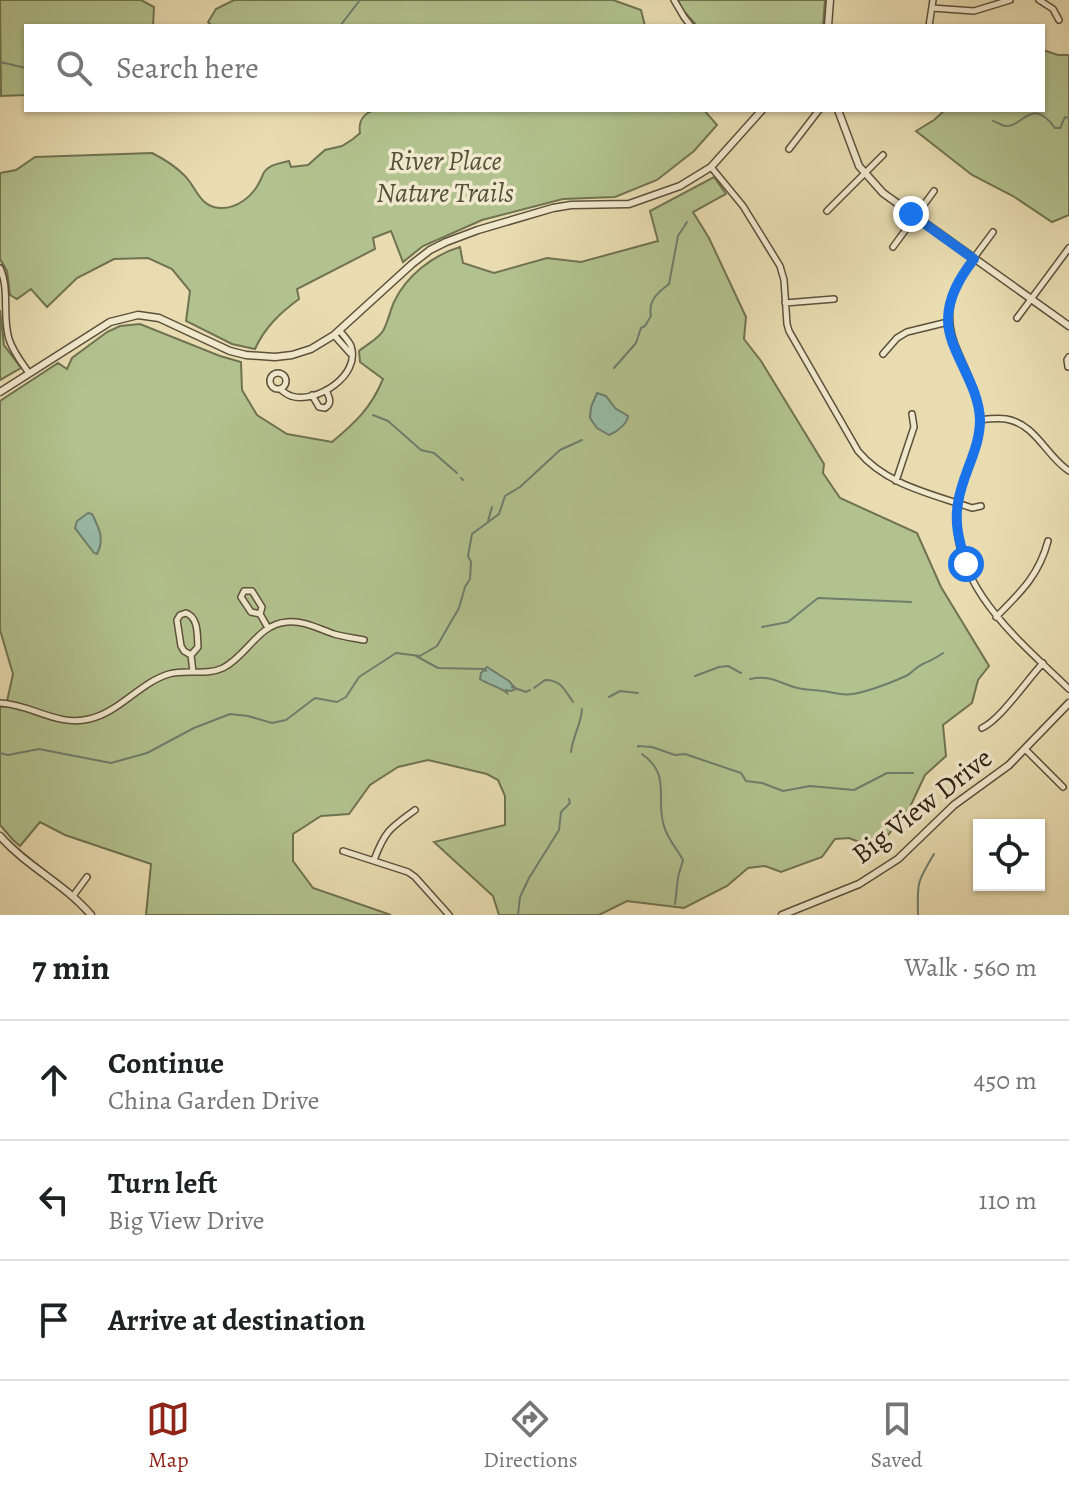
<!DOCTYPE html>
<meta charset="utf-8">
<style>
:root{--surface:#fff;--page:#f2f2f2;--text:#202124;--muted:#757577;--line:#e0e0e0;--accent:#8f2418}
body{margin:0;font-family:Alegreya,serif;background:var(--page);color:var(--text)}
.controls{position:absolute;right:24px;bottom:24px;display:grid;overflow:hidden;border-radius:0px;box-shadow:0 2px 6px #0004}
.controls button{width:72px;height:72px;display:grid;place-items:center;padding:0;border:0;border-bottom:2px solid var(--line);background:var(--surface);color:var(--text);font:40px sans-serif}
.stop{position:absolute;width:24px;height:24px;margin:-18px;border:6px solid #1a73e8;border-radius:50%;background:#fff}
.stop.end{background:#1a73e8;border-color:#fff;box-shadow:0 2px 8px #0008}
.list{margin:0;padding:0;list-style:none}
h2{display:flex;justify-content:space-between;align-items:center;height:104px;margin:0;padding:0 32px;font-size:34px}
h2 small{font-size:26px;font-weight:400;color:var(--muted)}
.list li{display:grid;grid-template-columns:52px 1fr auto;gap:24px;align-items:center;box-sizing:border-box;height:120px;padding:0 32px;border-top:2px solid var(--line)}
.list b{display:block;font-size:30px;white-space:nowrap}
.list p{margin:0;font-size:26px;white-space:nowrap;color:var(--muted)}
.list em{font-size:26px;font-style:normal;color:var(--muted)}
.icon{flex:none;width:44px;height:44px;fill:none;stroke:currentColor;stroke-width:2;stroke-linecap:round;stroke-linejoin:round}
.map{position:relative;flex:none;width:1069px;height:915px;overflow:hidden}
.search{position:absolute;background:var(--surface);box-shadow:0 2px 6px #0004;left:24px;right:24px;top:24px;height:88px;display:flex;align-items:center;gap:20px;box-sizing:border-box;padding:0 28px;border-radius:0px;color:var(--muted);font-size:30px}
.sheet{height:464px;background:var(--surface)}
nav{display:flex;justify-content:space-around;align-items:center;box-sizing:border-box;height:112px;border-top:2px solid var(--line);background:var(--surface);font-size:22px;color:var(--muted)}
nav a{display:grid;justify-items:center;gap:4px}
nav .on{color:var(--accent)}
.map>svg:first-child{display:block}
.green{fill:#b2c28e;stroke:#707251;stroke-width:2}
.water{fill:#98bca8;stroke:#6e7e6d;stroke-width:2}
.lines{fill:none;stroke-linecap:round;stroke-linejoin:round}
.stream{stroke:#6e7e6d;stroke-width:2}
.minor-casing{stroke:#5c503b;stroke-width:8}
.tertiary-casing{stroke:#5c503b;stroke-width:9}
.minor{stroke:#f0e8cc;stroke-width:5}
.tertiary{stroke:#f0e8cc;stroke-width:6}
.route{stroke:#1a73e8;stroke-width:10}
.labels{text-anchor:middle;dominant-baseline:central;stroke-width:7;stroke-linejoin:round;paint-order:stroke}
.park-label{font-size:28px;font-style:italic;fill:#565139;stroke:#f0e8cc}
.street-label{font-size:28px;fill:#2e2114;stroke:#f0e8cc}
</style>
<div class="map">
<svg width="1069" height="915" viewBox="0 0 1069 915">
<rect width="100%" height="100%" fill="#e8dcb0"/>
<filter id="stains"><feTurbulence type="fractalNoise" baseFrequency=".0025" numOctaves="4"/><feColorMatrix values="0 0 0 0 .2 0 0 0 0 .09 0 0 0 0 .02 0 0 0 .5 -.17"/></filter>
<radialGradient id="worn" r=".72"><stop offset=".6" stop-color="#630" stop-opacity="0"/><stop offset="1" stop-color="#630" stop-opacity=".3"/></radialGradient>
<!-- green -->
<path class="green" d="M0 0H141L154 7 153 26H26V95L1 96Z
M234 0H613L641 10 645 26H212L208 22 216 9Z
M678 0H825L823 26H697L681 8Z
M1043 50 1058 55H1069V215L1052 222 1013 196 972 175 916 131 934 120 945 110H1043Z
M375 110H704L717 125 694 151 657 180 615 197 563 199 482 220 423 246 403 262 391 231 373 238 375 249 297 289 299 299C280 313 265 327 255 349L232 344 186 321 190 291 172 269 148 258 114 259 77 278 47 307 31 289 17 299 10 295 7 271 0 259V173L16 170 35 157 152 153C164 159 174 165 184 175 196 186 199 207 220 208 237 209 253 196 260 181 262 178 263 172 266 170 271 164 282 163 289 161L291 167 308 165 325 150 342 146 353 139 360 133C358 121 364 113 375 110Z
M714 177 726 194 693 212 709 238 746 317 744 339 761 361 824 464 823 473 840 498 917 533 941 587 989 666 978 680 972 703 943 725 946 756 925 775 910 807 877 849 849 838 835 839 822 857 781 872 765 866 748 868 727 886 684 908 627 901 599 915H499L493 896 434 842 505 825V796L498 780 487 774 428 760 398 767 370 785 349 814 321 816 293 834V861L313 888 391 915H146L151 864 65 835 40 822 20 846 13 840 0 825V707L6 706 13 674 0 630V401L58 363 67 369 72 358 107 332 120 326 140 324 220 356 241 362 242 390 257 415 287 434 332 442C356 422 371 408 383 379L360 362 359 351C366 345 378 339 383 331 388 322 390 311 394 302 406 276 433 255 460 247L463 263 494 273 547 258 581 262 658 241 650 211Z
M0 310 4 345 21 368 0 380Z"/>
<!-- water -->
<path class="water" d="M597 393 606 396 615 408 628 416C627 424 617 432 609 435L597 428 590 418 591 407Z
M88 513 92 514C99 528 105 539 97 554L94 553 75 528 77 521Z
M487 667 509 681 516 689 511 691 506 690 507 693C498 686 489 685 480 679L481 673Z"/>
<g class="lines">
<!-- stream -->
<path class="stream" d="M340 26 360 0
M0 62 26 68
M993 121C994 121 1004 126 1005 126 1023 128 1031 95 1055 128H1060L1065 117 1069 118
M614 368 636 343 641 328 645 326 651 316C648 301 657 293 669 284L678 236 687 222
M373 415 388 421 421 450 434 453 457 473
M461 478 463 480
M488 521 492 507
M762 627 788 622 818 598 911 602
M416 656 438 668 484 669 486 671
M695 676 719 667 728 666 741 673
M750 679C775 674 781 686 803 689 810 690 816 690 822 691 833 692 841 696 853 694 870 691 890 683 906 676 912 673 916 667 921 665 929 661 935 659 943 653
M512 687 526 692 530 690
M534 688 545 680C561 680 564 689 573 702
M609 697 620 691 638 693
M638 747V746L652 747 675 755 685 754 741 773 746 781 762 783 783 791 810 786 854 790 887 773H913
M571 752C573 735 581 725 582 709
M0 753 8 755 39 749 111 763 147 753 194 728 230 714 248 716 272 723 286 720 315 698 337 702 346 697 359 677 396 653 420 656 437 646 459 608 465 587 470 579 471 562 468 556 472 534 499 514 505 496 520 487 560 450 582 440
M642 754C672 775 655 799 664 826 667 838 677 849 683 860L678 877 675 904
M518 915 520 897 529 878 559 830 561 812 570 803 569 799
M918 915C917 883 917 882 934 854"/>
<!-- minor casing -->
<g class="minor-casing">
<path id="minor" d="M674 0 684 17 691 26
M1039 0 1053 9 1059 20
M932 8 974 11 1010 0
M929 26 933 0
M789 149 819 110
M711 167 743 206 780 266 784 280 787 324 789 331 858 451C886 485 932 494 972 508L981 506
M827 211 883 155
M993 232C965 271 934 301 958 352 967 373 977 392 980 415 983 447 962 473 958 503 946 583 1019 640 1069 689
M893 247 934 191
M0 268C10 290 2 316 9 339 13 352 22 363 29 373
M785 303 834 299
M1017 318 1069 248
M334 335 350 353
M883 354 897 338 907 332 948 322
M1068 367 1067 360 1069 357
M270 381a8 8 0 1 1 16 0a8 8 0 1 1-16 0Z
M280 389C284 392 287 395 291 396 316 404 361 376 351 346 349 341 343 335 339 330
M312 395 319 407 325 408C333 403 329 397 326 390
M980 420C988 419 998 418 1006 419 1036 424 1046 456 1069 471
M896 481 914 427 912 414
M260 614 251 612 241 597 244 591H252L262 607 260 614 268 628
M996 617C1021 592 1039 575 1048 541
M191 655 184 651 181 646 177 620 180 615 186 613C199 618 197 635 198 647L191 655 193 672
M0 703C31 704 57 727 89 719 120 712 139 683 169 674 187 669 206 676 223 668 247 656 258 624 287 622 303 620 319 629 334 634 344 637 354 638 364 640
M982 728C1001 719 1026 681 1043 663
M1025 749 1063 787
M343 851 408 872 415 877 449 915
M374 860C385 831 390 828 415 810
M73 896 87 877"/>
</g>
<!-- tertiary casing -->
<g class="tertiary-casing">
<path id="tertiary" d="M828 26 830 0
M838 110 859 166 883 193 1069 326
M0 392 110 322 138 315 159 318 230 351 246 355 275 357 292 355 311 349 334 335 412 264 430 250 446 242 478 230 553 208 571 205 629 204 680 186 711 167 762 110
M0 836C26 866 65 884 91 915
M782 915 859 884 898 859 954 805 1009 765 1069 703"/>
</g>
<!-- minor -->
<use href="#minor" class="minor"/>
<!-- tertiary -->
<use href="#tertiary" class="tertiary"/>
</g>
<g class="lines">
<!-- route -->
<path class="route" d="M911 214 974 259C960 277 948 297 948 320 948 351 979 383 980 420 980 450 962 474 958 503 954 525 960 543 966 564"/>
</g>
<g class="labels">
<!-- park labels -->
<g class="park-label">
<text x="445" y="161">River Place<tspan x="445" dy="32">Nature Trails</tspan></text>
</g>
<!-- street labels -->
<g class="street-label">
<text transform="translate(922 806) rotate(-38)">Big View Drive</text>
</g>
</g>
<rect width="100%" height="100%" filter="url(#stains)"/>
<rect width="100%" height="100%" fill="url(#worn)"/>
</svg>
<div class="controls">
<button><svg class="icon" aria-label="locate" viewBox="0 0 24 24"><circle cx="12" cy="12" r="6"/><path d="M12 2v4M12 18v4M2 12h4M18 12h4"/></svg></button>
</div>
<div class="stop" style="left:966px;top:564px"></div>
<div class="stop end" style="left:911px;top:214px"></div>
<div class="search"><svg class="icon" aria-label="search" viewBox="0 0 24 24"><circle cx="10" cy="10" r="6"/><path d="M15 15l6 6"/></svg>Search here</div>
</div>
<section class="sheet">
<h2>7 min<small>Walk · 560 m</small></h2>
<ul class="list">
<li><svg class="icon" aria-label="ahead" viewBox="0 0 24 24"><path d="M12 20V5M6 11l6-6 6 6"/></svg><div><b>Continue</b><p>China Garden Drive</p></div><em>450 m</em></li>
<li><svg class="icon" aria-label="left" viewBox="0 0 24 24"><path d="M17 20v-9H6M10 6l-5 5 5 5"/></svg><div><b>Turn left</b><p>Big View Drive</p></div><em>110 m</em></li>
<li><svg class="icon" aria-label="arrive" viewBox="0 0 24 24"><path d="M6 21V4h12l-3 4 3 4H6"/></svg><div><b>Arrive at destination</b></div></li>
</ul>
</section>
<nav>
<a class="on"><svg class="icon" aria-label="map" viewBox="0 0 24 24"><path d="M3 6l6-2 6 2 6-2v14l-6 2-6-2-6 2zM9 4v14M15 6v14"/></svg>Map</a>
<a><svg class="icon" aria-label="directions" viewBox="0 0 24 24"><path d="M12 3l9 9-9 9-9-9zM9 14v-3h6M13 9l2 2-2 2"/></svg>Directions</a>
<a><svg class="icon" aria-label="saved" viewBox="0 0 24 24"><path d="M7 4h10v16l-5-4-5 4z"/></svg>Saved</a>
</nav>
